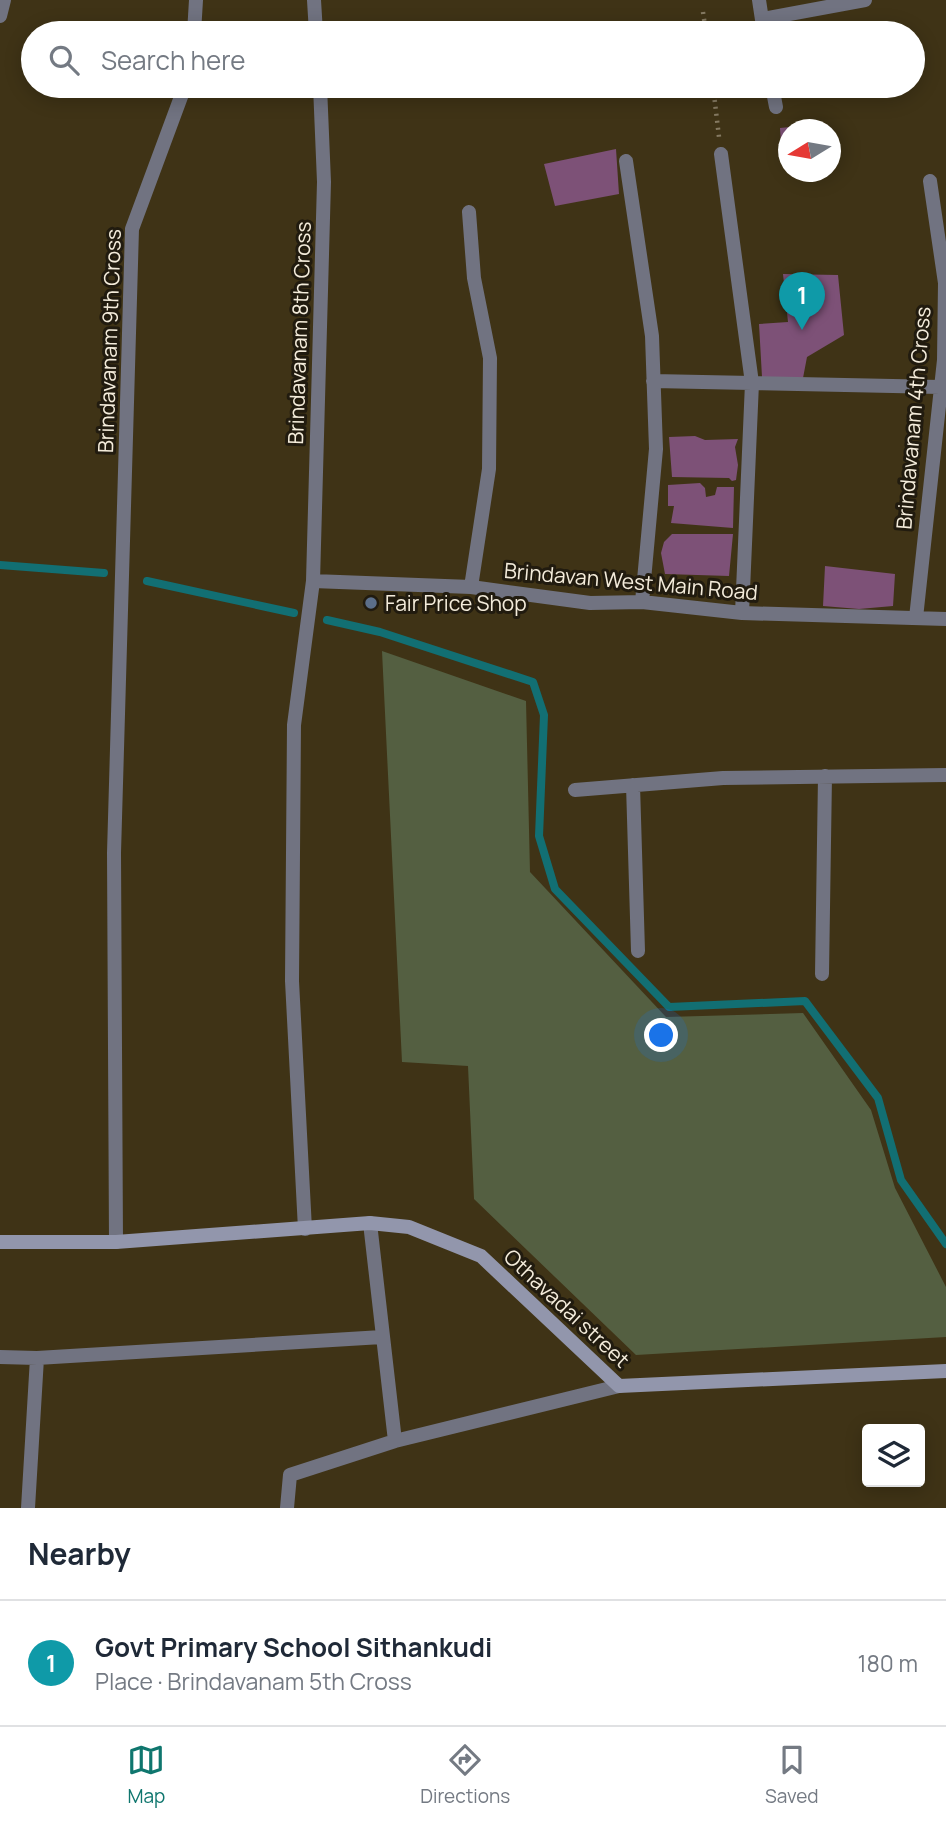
<!DOCTYPE html>
<meta charset="utf-8">
<style>
:root{--surface:#fff;--page:#f6f6f7;--text:#1f2937;--muted:#747a83;--line:#e0e1e3;--accent:#0f766e}
body{margin:0;font-family:Manrope,sans-serif;background:var(--page);color:var(--text)}
.controls{position:absolute;right:21px;bottom:21px;display:grid;overflow:hidden;border-radius:7px;box-shadow:0 4px 18px #0003}
.controls button{width:63px;height:63px;display:grid;place-items:center;padding:0;border:0;border-bottom:2px solid var(--line);background:var(--surface);color:var(--text);font:35px sans-serif}
.compass{position:absolute;left:778px;top:119px;width:63px;height:63px;border-radius:50%;background:var(--surface);box-shadow:0 4px 18px #0003;rotate:259deg}
.you{position:absolute;left:662px;top:1036px;width:24px;height:24px;margin:-18px;border:5px solid #fff;border-radius:50%;background:#1a73e8;box-shadow:0 0 0 10px #1a73e833}
.badge{display:grid;place-items:center;width:46px;height:46px;border-radius:50%;background:var(--accent);color:#fff;font-size:23px;font-weight:700}
.pin{position:absolute;translate:-50% -58px;filter:drop-shadow(0 2px 4px #0008)}
.pin::after{content:'';position:absolute;top:37px;width:24px;height:21px;background:inherit;clip-path:polygon(0 0,100% 0,50% 100%)}
.list{margin:0;padding:0;list-style:none}
h2{display:flex;justify-content:space-between;align-items:center;height:91px;margin:0;padding:0 28px;font-size:30px}
h2 small{font-size:23px;font-weight:400;color:var(--muted)}
.list li{display:grid;grid-template-columns:46px 1fr auto;gap:21px;align-items:center;box-sizing:border-box;height:126px;padding:0 28px;border-top:2px solid var(--line)}
.list b{display:block;font-size:26px;white-space:nowrap}
.list p{margin:0;font-size:23px;white-space:nowrap;color:var(--muted)}
.list em{font-size:23px;font-style:normal;color:var(--muted)}
.icon{flex:none;width:38px;height:38px;fill:none;stroke:currentColor;stroke-width:2;stroke-linecap:round;stroke-linejoin:round}
.map{position:relative;flex:none;width:946px;height:1508px;overflow:hidden}
.search{position:absolute;background:var(--surface);box-shadow:0 4px 18px #0003;left:21px;right:21px;top:21px;height:77px;display:flex;align-items:center;gap:18px;box-sizing:border-box;padding:0 24px;border-radius:38px;color:var(--muted);font-size:26px}
.sheet{height:217px;background:var(--surface)}
nav{display:flex;justify-content:space-around;align-items:center;box-sizing:border-box;height:98px;border-top:2px solid var(--line);background:var(--surface);font-size:19px;color:var(--muted)}
nav a{display:grid;justify-items:center;gap:4px}
nav .on{color:var(--accent)}
.map>svg:first-child{display:block}
.green{fill:#545f41}
.lines{fill:none;stroke-linecap:round;stroke-linejoin:round}
.stream{stroke:#126f73;stroke-width:8}
.building{fill:#7d5177}
.path{stroke:#857a62;stroke-width:4.5;stroke-dasharray:2 5;stroke-linecap:butt}
.street{stroke:#717381;stroke-width:14}
.secondary{stroke:#9296ac;stroke-width:14}
.service-dot{fill:#5c6f8a;stroke:#211b0f;stroke-width:2.5}
.labels{text-anchor:middle;dominant-baseline:central;stroke-width:6;stroke-linejoin:round;paint-order:stroke}
.street-label{font-size:21px;fill:#f4ecdb;stroke:#211b0f}
.poi-label{font-size:21px;fill:#f4ecdb;stroke:#211b0f;text-anchor:start}
</style>
<div class="map">
<svg width="946" height="1508" viewBox="0 0 946 1508">
<rect width="100%" height="100%" fill="#3f3316"/>
<!-- green -->
<path class="green" d="M382 651 526 701 530 872 666 1017 803 1013 871 1110 895 1188 946 1287V1337L636 1355 474 1199 468 1066 402 1062Z"/>
<g class="lines">
<!-- stream -->
<path class="stream" d="M0 565 104 573
M147 581 294 613
M327 620 380 632 533 682 544 715 539 836 555 889 669 1007 805 1001 878 1098 901 1180 946 1244"/>
</g>
<!-- building -->
<path class="building" d="M790 127 794 130H788V158L782 159 780 128Z
M616 149 619 194 555 206 544 164Z
M783 274 838 275 844 335 807 357 803 378 762 377 759 324 788 322Z
M695 436 705 440 738 439 735 447 738 465 736 480 732 481 729 478 672 477 669 437Z
M700 483 705 488 706 497 715 495 717 487H734L733 528 671 523 674 506H668V485Z
M672 534H733L729 576 665 574 661 553 664 542Z
M825 566 895 574 893 606 859 609 823 606Z"/>
<g class="lines">
<!-- path -->
<path class="path" d="M703 12 706 33
M713 86 719 137"/>
<!-- street -->
<path class="street" d="M314 0 316 33
M759 0 764 33
M0 16 4 0
M762 19 865 0
M194 33 196 0
M772 86 776 107
M721 154 752 383 742 613
M626 161 652 336 656 449 642 602
M469 212 474 278 490 358 489 469 471 587
M653 381 940 387
M313 581 471 587 590 603 642 602 742 613 946 619
M916 618 944 360 945 283 930 181
M633 785 638 951
M575 790 723 778 946 775
M822 974 825 776
M370 1223 395 1441 619 1386
M305 1229 292 981 294 725 313 581 324 182 320 86
M116 1242 114 853 132 229 185 86
M0 1357 37 1358 382 1337
M28 1508 37 1358
M287 1508 290 1475 395 1441"/>
<!-- secondary -->
<path class="secondary" d="M0 1242H116L370 1223 409 1227 481 1256 619 1386 946 1371"/>
</g>
<!-- markers -->
<circle class="service-dot" cx="371" cy="603" r="7"/>
<g class="labels">
<!-- street labels -->
<g class="street-label">
<text transform="translate(299 333) rotate(-88)">Brindavanam 8th Cross</text>
<text transform="translate(109 341) rotate(-88)">Brindavanam 9th Cross</text>
<text transform="translate(913 418) rotate(-85)">Brindavanam 4th Cross</text>
<text transform="translate(631 581) rotate(5)">Brindavan West Main Road</text>
<text transform="translate(567 1308) rotate(43)">Othavadai street</text>
</g>
<!-- poi labels -->
<g class="poi-label">
<text x="385" y="603">Fair Price Shop</text>
</g>
</g>
</svg>
<div class="controls">
<button><svg class="icon" aria-label="layers" viewBox="0 0 24 24"><path d="M12 4l9 5-9 5-9-5zM3 14l9 5 9-5"/></svg></button>
</div>
<svg class="compass" viewBox="-18 -18 36 36"><path d="M0-13l5 13h-10z" fill="#e53935"/><path d="M0 13l5-13h-10z" fill="#747a83"/></svg>
<div class="you"></div>
<div class="pin badge" style="left:802px;top:330px;background:#0f9aa8">1</div>
<div class="search"><svg class="icon" aria-label="search" viewBox="0 0 24 24"><circle cx="10" cy="10" r="6"/><path d="M15 15l6 6"/></svg>Search here</div>
</div>
<section class="sheet">
<h2>Nearby<small></small></h2>
<ul class="list">
<li><span class="badge" style="background:#0f9aa8">1</span><div><b>Govt Primary School Sithankudi</b><p>Place · Brindavanam 5th Cross</p></div><em>180 m</em></li>
</ul>
</section>
<nav>
<a class="on"><svg class="icon" aria-label="map" viewBox="0 0 24 24"><path d="M3 6l6-2 6 2 6-2v14l-6 2-6-2-6 2zM9 4v14M15 6v14"/></svg>Map</a>
<a><svg class="icon" aria-label="directions" viewBox="0 0 24 24"><path d="M12 3l9 9-9 9-9-9zM9 14v-3h6M13 9l2 2-2 2"/></svg>Directions</a>
<a><svg class="icon" aria-label="saved" viewBox="0 0 24 24"><path d="M7 4h10v16l-5-4-5 4z"/></svg>Saved</a>
</nav>
